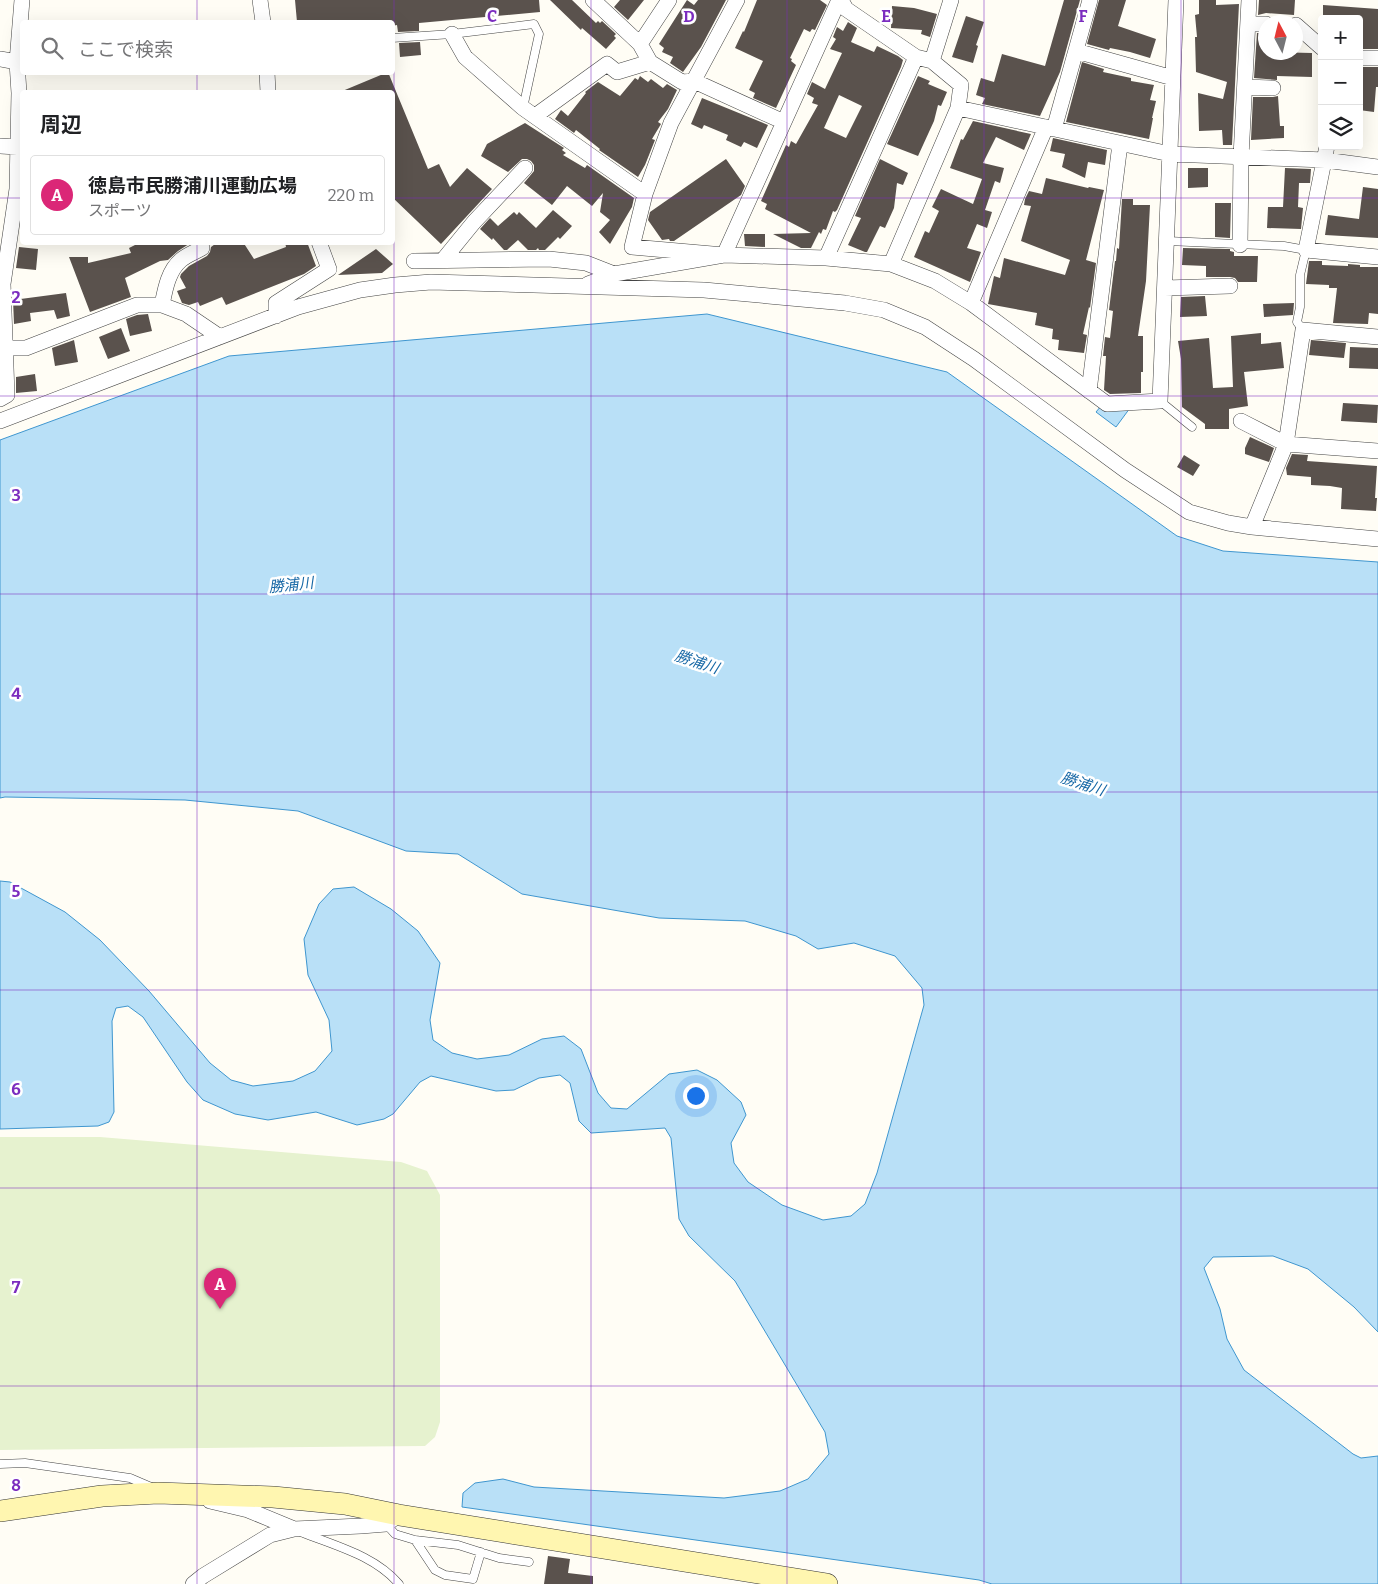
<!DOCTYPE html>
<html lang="ja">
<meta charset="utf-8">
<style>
:root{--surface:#fff;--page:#f6f6f6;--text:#202124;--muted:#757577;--line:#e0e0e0;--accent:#db2777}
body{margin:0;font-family:Bitter,"Noto Sans JP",serif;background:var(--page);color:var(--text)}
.controls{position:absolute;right:15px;top:15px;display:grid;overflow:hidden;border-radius:5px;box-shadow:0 5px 20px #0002}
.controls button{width:45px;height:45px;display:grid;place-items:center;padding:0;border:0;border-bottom:1px solid var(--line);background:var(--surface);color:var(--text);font:25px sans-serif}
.compass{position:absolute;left:1258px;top:15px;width:45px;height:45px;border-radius:50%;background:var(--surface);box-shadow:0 5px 20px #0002;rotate:353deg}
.you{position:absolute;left:695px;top:1095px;width:18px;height:18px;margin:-12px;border:4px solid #fff;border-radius:50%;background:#1a73e8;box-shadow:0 0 0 8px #1a73e833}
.badge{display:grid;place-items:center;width:32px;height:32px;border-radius:50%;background:var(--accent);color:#fff;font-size:16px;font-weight:700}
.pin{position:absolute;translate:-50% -41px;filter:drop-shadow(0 1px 2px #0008)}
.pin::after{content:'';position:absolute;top:26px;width:18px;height:15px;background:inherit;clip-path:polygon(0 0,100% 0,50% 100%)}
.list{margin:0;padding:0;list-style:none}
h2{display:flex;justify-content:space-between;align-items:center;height:65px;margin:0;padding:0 20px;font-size:21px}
h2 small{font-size:16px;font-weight:400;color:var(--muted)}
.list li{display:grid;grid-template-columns:32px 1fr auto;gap:15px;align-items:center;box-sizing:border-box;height:80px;margin:0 10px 10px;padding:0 10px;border:1px solid var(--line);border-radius:5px}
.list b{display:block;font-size:19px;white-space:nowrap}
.list p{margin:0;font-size:16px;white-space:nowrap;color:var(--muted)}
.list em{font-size:16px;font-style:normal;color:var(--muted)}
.icon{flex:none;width:28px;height:28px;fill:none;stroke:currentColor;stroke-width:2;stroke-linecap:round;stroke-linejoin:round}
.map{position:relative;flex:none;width:1378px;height:1584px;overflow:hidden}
.search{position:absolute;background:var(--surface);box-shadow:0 5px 20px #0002;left:20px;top:20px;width:375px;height:55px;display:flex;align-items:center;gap:12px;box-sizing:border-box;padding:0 18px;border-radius:5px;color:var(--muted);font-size:19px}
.panel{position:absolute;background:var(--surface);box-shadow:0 5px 20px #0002;left:20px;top:90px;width:375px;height:155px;border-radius:5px}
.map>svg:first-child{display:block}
.pitch{fill:#e6f2cf}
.water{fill:#b9e0f7;stroke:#3f96cf}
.building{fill:#5a524d;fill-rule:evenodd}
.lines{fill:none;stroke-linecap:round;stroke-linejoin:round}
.lane-casing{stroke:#444;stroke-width:9}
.street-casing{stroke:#444;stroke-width:16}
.secondary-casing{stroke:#333;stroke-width:22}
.lane{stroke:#fff;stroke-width:8}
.street{stroke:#fff;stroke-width:15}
.secondary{stroke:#fff6b0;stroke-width:21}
.grid{fill:none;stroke:#7b2cbf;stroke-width:1;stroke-opacity:0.55}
.labels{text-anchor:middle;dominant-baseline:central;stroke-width:5;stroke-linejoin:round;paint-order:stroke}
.water-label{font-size:15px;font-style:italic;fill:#1768a6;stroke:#fff}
.grid-label{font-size:16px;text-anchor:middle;font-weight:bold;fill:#7b2cbf;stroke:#fff;stroke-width:5;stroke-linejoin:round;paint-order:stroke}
</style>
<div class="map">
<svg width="1378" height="1584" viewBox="0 0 1378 1584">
<rect width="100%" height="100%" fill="#fffdf5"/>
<!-- pitch -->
<path class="pitch" d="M0 1137H100L401 1162 427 1171 440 1195V1422L435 1437 425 1446 0 1450Z"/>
<!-- water -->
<path class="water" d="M707 314 947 372 1177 536 1223 551 1378 562V1332L1354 1307 1308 1269 1273 1256 1213 1257 1204 1268 1220 1309 1227 1339 1244 1370 1353 1454 1361 1458 1378 1456V1584H992L979 1580 462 1507 463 1493 475 1483 503 1479 534 1487 724 1498 780 1491 808 1479 829 1454 825 1432 735 1281 689 1236 679 1219 671 1138 665 1128 591 1133 579 1121 570 1083 560 1075 539 1078 514 1090 496 1091 431 1076 420 1082 393 1114 384 1119 357 1125 316 1112 268 1120 235 1114 203 1100 187 1082 143 1017 128 1006 116 1008 112 1021 114 1112 109 1122 98 1126 0 1129V881L10 882 65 912 100 940 149 991 210 1063 231 1080 253 1086 293 1081 315 1071 332 1051 329 1020 308 975 304 939 319 904 333 889 354 887 391 909 418 931 440 963 430 1020 433 1040 452 1053 477 1059 509 1055 542 1039 564 1036 581 1049 598 1093 611 1108 627 1109 669 1074 697 1070 717 1080 741 1102 746 1115 731 1143 734 1163 748 1182 782 1205 823 1220 851 1216 865 1204 877 1173 924 1005 922 988 895 956 854 943 818 949 796 936 745 921 659 918 522 894 458 854 406 851 298 811 185 800 5 797 0 798V440L229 356Z
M1101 406 1130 408 1116 427 1096 412Z"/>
<!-- building -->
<path class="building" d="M295 0H539L540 12 419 23V31L398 32 397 25 392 26V22H297Z
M550 0H572L596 23 598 21 600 23 602 21 616 34 614 36 616 38 606 49 582 28 581 30Z
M620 0H644L628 20 614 7Z
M687 0 694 5 698 0H726L701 47 683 72 670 63 673 57 662 52 664 48 659 44Z
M757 0H820L827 5 815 30 812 29 810 32 804 29 790 58 792 59 791 61 796 65 776 108 753 98 755 93 749 90 763 61 735 48 743 31 744 32Z
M1064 0H1080L1060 72 1040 116 982 104 985 98 976 95 981 78 994 82 1002 54 1045 66Z
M1099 0H1126L1118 26 1156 39 1150 58 1130 52 1110 48 1109 50 1087 44Z
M1199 0H1216V5L1239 4 1232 145H1223L1222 130 1199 131 1198 93 1223 99 1227 82 1196 72 1195 37H1197L1195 15 1199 14Z
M1259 0H1295L1294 15 1266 13 1258 15Z
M1323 5 1378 9V49H1359V19H1323Z
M892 6 914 8 937 14 930 37 921 34 922 30 891 28Z
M966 16 984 22 976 45 978 46 973 63 952 57Z
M848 22 857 28 851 42 874 52 877 46 898 56 903 60 901 67 837 210 835 212 833 211 826 230 823 229 821 234 819 232 811 248H801L773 234 811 233 765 209 767 204 761 201 786 145 789 147 791 141 796 144 818 105 812 103 814 98 807 94 812 82 825 89 842 53 830 49 836 39 833 37 837 27 843 31ZM839 95 862 106 846 138 824 128Z
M1257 33H1266V52L1312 53V77L1277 76V80L1254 78Z
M420 42 421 55 400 57 399 43Z
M1082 62 1104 69 1103 72 1131 78V81L1154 85 1150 100 1156 101 1152 118H1153L1149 139 1066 122Z
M1359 67H1378V87H1376L1374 112 1359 110Z
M388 72 428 169 439 164 450 187 467 168 492 189 441 244 392 197V92H340Z
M640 76 648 82 651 79 663 88 667 84 677 90 668 109 658 122 661 124 652 139 655 140 645 165 638 177 599 150 600 149 576 130 574 133 555 119 561 110 568 116 586 93 585 92 598 82 620 96 635 78 638 80Z
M918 76 930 81 928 84 947 92 941 106 938 105 934 121 918 156 887 144Z
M1278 96 1280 126H1284V138L1251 140 1253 97H1273Z
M702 98 768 125 757 148 744 142 741 147 726 140 728 135 704 125 702 129 691 124Z
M973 121 1031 134 1024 150 996 137 983 163 1004 168 1000 183 995 181 985 210 992 212 987 228 977 224 967 248 981 252 970 282 914 257 925 231 929 233 939 211 932 207 941 189 973 204 982 179 950 168 961 139 963 140Z
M525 123 564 148 562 150 566 153 563 155 585 168 587 165 634 198 632 207 610 244 599 232 610 220 600 212 603 193 592 206 567 186 552 205 524 183 534 171V165L531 161 527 159H522L508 172 481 156 487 144Z
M1053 138 1107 150 1105 165 1088 162 1085 178 1062 167 1065 154 1050 151Z
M726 159 745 186 741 195 674 241H670L669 239 662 240 648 220 650 212Z
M880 159 908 173 903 185 897 183 894 208 885 228 880 226 867 252H865L848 245 861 218 855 216Z
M1188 168H1208V187L1188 188Z
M1285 168 1311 169 1310 183H1299L1298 207 1303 208 1301 229 1267 228 1268 207H1283Z
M1046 178 1088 188 1089 187 1104 190 1086 260 1096 263 1090 308 1089 307 1083 334 1087 335 1084 353 1058 350 1059 340 1052 339 1053 329 1035 325 1037 313 988 304 994 276 1000 278 1004 258 1065 275 1070 260 1021 241 1031 206 1024 205 1025 199 1029 191 1042 194Z
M1363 187 1378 189V238L1325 235 1328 215 1359 219Z
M1122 199H1133V205H1150L1146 281 1138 336H1143V372H1141V393L1110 394 1104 390 1106 356H1103L1105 337 1110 338 1113 311 1109 310 1115 261H1116L1117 248 1119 249Z
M1215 203H1231L1230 238 1215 237Z
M553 210 572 226 560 239 558 237 545 250H539L538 248 536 250H528L518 240 507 250H504L493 238 492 240 480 229 490 218 498 226 514 212 517 215 519 212 536 228Z
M744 234H765V247L745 246Z
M141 242H192L178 251 168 260 160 261 125 278 131 297 90 312 69 257H88V263L131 253 129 248Z
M218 242H243L254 259 286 247 285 242H307L316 266 304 274 226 305 222 297 200 306 198 302 189 305 182 303 177 291 186 288 180 277 181 274 189 266 207 256 210 252 211 247Z
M19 247 38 249 36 270 16 268Z
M1183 248 1230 249V251L1234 252V256H1258L1257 282H1238L1235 278 1230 277H1206V266L1182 265Z
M376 249 393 264 382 273 338 275Z
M1309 261H1322V265L1348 266V264L1360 265V267H1378V314L1369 313 1368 324 1333 323 1337 288H1329V285L1306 284Z
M66 293 70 316 57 319 54 310 30 313 31 321 14 324 13 300Z
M1205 296 1207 316 1180 317 1181 297Z
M1294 303 1293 315 1264 317 1263 304Z
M148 314 152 331 130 336 126 319 137 315Z
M121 328 130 351 108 359 99 337Z
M1261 333V344L1281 342 1284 368 1244 372 1248 406 1229 409V429H1205V424L1182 407 1181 359 1178 341 1209 338 1213 388 1233 387 1231 336Z
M74 340 78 362 55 366 52 348Z
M1311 340 1346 343 1344 358 1309 355Z
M1350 347 1378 348V369L1349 368Z
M35 374 37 391 16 393V377Z
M1343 403 1378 405 1377 423 1341 421Z
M1250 437 1274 448 1269 462 1245 454V448Z
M1292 454 1308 455 1307 461 1377 466 1375 498H1377L1376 511 1341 509 1342 488 1330 486 1311 485V477L1287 475 1286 468Z
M1184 455 1200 465 1193 476 1177 467Z
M548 1556 570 1559 568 1573 593 1576V1584H544Z"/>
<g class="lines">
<!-- lane casing -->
<g class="lane-casing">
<path id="lane" d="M392 38 452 34 534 24 539 34 523 108
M1167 241 1284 246 1306 250 1300 275V307L1297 322 1303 330
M1160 401 1192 427
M0 1464 25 1463 130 1478 151 1487
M386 1524 395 1534 415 1540 458 1545 499 1558 529 1562
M301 1532C335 1546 374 1555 399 1584
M415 1540 435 1570 445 1575 473 1579 481 1552"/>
</g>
<!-- street casing -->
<g class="street-casing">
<path id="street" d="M260 0 263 22
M593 0 640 44 650 62 682 82 694 81 784 122
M737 0 671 123 645 194 632 247 724 255 839 0
M841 0 846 9 916 57 932 61 961 85 958 108 891 264
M1248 24H1266
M1296 25 1322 48
M452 34 465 57 523 108 645 194
M640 44 669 0
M1076 51 1173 78
M1359 58H1378
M0 59 17 62
M932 61 951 0
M267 72 268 92
M1245 87 1273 88
M958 108 1170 154 1325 160 1378 167
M535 116 607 64 617 72 650 62
M1054 129 1090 0
M0 146 17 147
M1327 146 1306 250 1378 257
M1240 245 1241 157 1249 0
M826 258 916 57
M443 260 474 222 525 168
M414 261 549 259 586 263 614 274
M588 284 614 274 724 255 826 258 891 264 935 281 971 303 1107 404 1160 401 1176 0
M1165 288 1230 286
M971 303 1046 127
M162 305C165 290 168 271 181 260 187 255 195 252 202 248
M276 316V303L329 269 319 242
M0 348H26L137 305H162L186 314 220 337
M1089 391 1120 144
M0 399 7 395 3 284 17 189 19 93 17 62 22 0
M0 421 298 307 360 290 395 285 431 282 704 290 845 303 884 310 925 327 974 359 1125 470 1189 512 1228 523 1252 527 1378 539
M1241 421 1286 444 1378 451
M1252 527 1286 444 1303 330 1378 337
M210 1501 248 1510 294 1529
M193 1584 203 1576 270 1535 294 1529 361 1526 386 1524 399 1515"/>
</g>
<!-- secondary casing -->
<g class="secondary-casing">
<path id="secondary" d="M0 1511 102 1496 158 1493 273 1497 345 1504 399 1515 827 1584"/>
</g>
<!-- lane -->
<use href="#lane" class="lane"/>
<!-- street -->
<use href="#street" class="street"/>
<!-- secondary -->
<use href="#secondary" class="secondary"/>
</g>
<!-- grid -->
<path class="grid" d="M197 0V22M394 0V1584M591 0V1584M787 0V1584M984 0V1584M1181 0V1584M197 72V92M0 198H22M392 198H1378M197 242V1584M0 396H1378M0 594H1378M0 792H1378M0 990H1378M0 1188H1378M0 1386H1378"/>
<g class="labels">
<!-- water labels -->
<g class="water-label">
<text transform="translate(291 585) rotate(-6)">勝浦川</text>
<text transform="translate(697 662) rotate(18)">勝浦川</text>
<text transform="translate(1083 784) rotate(18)">勝浦川</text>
</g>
</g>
<g class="grid-label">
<text x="492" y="22">C</text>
<text x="689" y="22">D</text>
<text x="886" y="22">E</text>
<text x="1083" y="22">F</text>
<text x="16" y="303">2</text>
<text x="16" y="501">3</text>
<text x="16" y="699">4</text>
<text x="16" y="897">5</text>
<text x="16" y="1095">6</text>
<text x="16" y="1293">7</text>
<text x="16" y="1491">8</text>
</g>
</svg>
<div class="controls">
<button>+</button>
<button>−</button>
<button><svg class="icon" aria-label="layers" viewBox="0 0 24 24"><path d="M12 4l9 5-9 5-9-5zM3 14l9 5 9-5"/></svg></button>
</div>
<svg class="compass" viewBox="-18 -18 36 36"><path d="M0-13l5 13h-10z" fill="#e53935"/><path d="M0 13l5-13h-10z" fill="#757577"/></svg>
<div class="you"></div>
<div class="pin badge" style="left:220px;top:1309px">A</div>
<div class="search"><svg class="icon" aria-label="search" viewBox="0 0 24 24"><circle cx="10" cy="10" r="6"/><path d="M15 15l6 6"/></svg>ここで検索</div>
<section class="panel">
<h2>周辺<small></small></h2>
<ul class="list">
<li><span class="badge">A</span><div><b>徳島市民勝浦川運動広場</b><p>スポーツ</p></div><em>220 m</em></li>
</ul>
</section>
</div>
